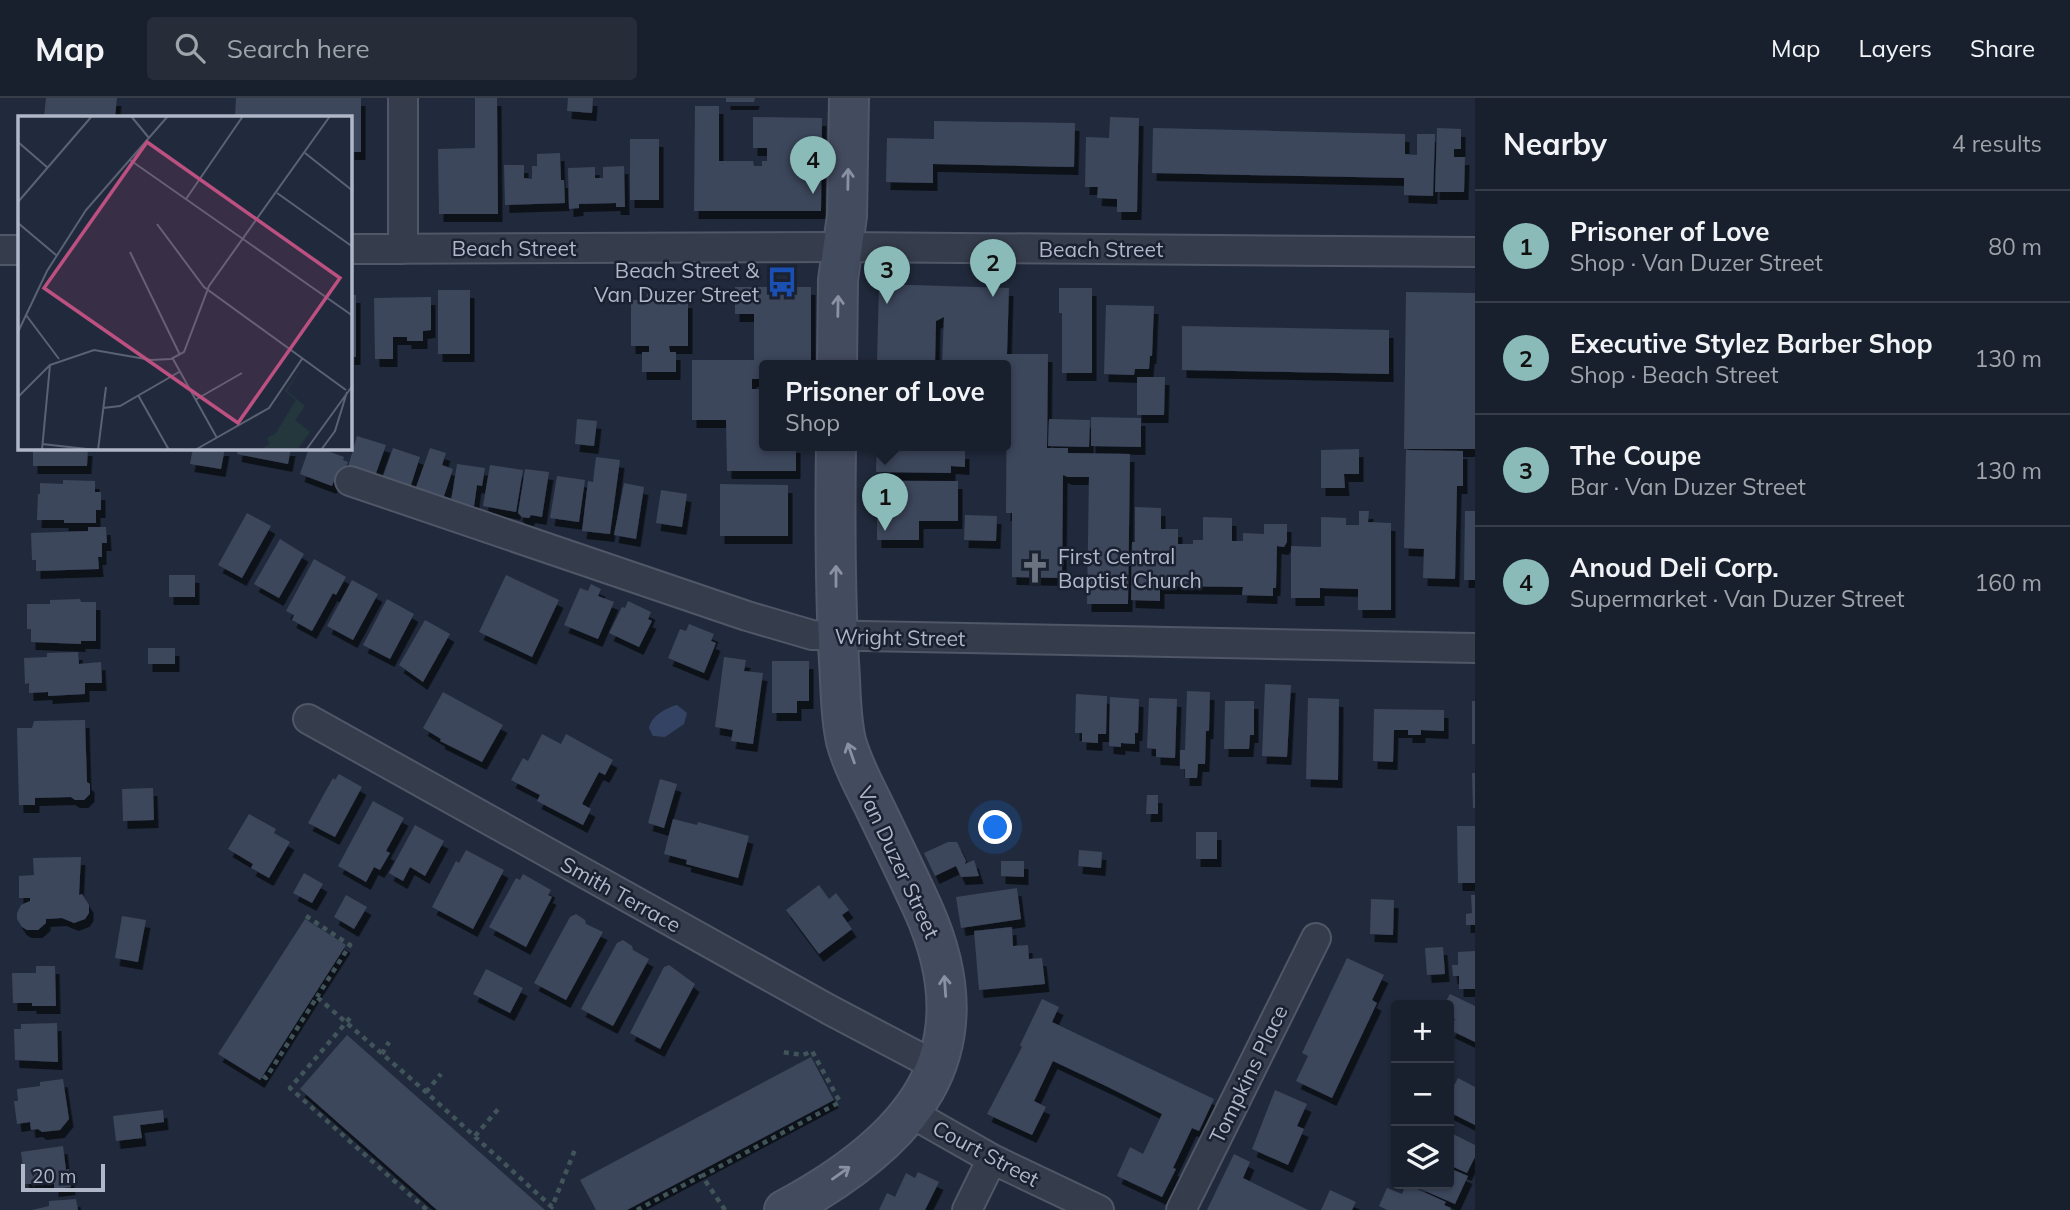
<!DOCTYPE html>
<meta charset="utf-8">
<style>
:root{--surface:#19202d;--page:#262d39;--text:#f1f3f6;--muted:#9fa3aa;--line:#373e49;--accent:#8bbbb9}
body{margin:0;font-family:Mulish,sans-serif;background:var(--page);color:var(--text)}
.controls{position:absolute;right:21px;bottom:21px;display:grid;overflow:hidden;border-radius:7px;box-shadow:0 2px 5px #0004}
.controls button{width:63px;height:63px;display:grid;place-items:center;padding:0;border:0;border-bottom:2px solid var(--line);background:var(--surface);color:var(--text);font:35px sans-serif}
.scale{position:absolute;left:21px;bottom:18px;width:84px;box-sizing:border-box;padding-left:7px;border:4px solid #b0b7c8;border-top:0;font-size:19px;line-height:24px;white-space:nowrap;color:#b0b7c8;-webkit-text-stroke:5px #1a2131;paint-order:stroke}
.you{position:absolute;left:996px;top:730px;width:24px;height:24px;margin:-18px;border:5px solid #fff;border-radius:50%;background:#1a73e8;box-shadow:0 0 0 10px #1a73e833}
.badge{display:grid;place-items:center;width:46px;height:46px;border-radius:50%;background:var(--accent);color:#111;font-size:23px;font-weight:700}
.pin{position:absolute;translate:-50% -58px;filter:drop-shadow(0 2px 4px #0008)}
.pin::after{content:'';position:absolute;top:37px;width:24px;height:21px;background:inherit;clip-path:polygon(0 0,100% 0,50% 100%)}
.popup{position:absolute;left:759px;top:262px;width:252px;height:91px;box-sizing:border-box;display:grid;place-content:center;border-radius:7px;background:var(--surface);filter:drop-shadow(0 2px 5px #0005);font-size:23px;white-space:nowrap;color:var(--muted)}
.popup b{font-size:26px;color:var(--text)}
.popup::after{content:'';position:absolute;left:50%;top:100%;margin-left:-14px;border:14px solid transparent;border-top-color:var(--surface)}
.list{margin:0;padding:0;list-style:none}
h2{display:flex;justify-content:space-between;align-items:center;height:91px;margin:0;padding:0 28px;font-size:30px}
h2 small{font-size:23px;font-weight:400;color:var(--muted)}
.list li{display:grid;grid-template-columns:46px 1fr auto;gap:21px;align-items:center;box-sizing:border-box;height:112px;padding:0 28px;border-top:2px solid var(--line)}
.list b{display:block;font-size:26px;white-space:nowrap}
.list p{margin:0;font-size:23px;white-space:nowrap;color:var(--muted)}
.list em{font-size:23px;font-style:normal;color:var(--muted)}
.icon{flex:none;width:38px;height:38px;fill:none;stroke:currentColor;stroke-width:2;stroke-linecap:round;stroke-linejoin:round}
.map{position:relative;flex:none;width:1475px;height:1112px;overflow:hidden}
header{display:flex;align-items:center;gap:42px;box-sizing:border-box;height:98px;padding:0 35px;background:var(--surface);border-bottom:2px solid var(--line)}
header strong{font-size:33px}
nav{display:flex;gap:38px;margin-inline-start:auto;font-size:24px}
.search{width:490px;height:63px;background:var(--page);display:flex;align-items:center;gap:18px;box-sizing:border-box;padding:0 24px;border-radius:7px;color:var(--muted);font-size:26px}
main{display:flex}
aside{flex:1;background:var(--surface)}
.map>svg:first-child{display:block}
.water{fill:#344364}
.building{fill:#3d465c;filter:url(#shadow)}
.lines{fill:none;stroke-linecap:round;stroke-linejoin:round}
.minor-casing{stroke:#505767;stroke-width:32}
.secondary-casing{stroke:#505767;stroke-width:42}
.path{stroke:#41545a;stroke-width:4.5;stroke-dasharray:5 5;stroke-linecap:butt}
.minor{stroke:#353c4c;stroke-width:28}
.secondary{stroke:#434b5f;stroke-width:38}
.oneway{stroke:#8a91a3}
.labels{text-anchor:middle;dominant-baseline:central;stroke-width:5;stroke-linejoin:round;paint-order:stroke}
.street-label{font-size:21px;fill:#b0b7c8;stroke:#1a2131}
.poi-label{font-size:21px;fill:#b0b7c8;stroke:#1a2131;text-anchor:end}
.inset-road{fill:none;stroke:#5a6274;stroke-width:2}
.view{fill:#bc5081;fill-opacity:0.15;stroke:#bc5081;stroke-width:3.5}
.inset-edge{fill:none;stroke:#b0b7c8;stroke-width:3.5}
</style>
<header>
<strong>Map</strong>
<div class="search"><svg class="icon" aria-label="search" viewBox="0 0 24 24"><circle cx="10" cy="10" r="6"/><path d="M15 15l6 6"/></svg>Search here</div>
<nav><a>Map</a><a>Layers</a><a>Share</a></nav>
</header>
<main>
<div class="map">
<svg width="1475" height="1112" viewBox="0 0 1475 1112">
<defs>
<filter id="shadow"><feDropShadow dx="4.5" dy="8" stdDeviation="0" flood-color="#0009"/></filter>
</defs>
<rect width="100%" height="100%" fill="#212a3c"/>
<!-- water -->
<path class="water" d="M677 607 687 615 684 626 665 639 653 638 649 630C651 618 666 610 677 607Z"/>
<!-- building -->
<path class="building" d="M46 0H117L115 19H44Z
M236 0H361V54H350V19H235Z
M475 0H497L498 116H439L438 51 475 50Z
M568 0H593L592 15 567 13Z
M726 0H755L754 4H726Z
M695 8H719V63H753L754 68H762V63H767V50H753V19L822 20 821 113H694Z
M1110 19 1139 20 1137 114H1117V101L1097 100 1098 89H1085L1086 39 1109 40Z
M934 23 1075 25 1074 69 933 66V85L886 84 887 40 934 41Z
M1153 30 1405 36V56L1417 57V36H1435L1433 98 1404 97V80L1152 75Z
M1437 30 1461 31V51H1454V59H1465L1464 94H1435Z
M630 41H659V102H630Z
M560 55 561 82H564L565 105 505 107 504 67H524V80L532 81V68H537V56Z
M624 68 625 109H616V105L579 106V110L569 111 568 70 595 69V80H603V69Z
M879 186 1009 190 1007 256H1048L1047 350H1068V355L1130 356 1128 506H1087L1089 379H1068L1063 377 1062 480 1012 479V415H1006L1007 266 942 267 944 219 936 223 935 266 877 265Z
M735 189H811V267H764V281H752V291H764V347H796V373H727L726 322H692V262H754V216H735Z
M1059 190H1092V275H1062V215H1059Z
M438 192H470V256H438Z
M1406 194 1475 195V351H1404Z
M647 196H672V202H688V248H669L670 254H676V274H642V254H649V248H631V202H647Z
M350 197H356V259H350Z
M431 199V232L423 233V243H407V239H393V261H375L374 200Z
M1106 207 1154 208 1152 258H1150L1149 271H1135L1134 277 1104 276Z
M1182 228 1389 232V276L1182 272Z
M1137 279H1165L1164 317H1137Z
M1091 319 1141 320V349L1091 348Z
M577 321 597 323 594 348 575 346Z
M1049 321 1090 322 1089 349 1048 348Z
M357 338 386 347 375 378 348 369Z
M877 347H951V353H965V369L951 368V375L876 374Z
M33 350H88L87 368H33Z
M193 350H225L221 371 190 366Z
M238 350H291L288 366 237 356Z
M309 350H319L344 359 343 362 348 364 344 375 338 373 332 388 300 376Z
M393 350 420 359 410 390 382 381Z
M430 350 446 355 442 367 453 371 443 401 415 392Z
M1359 351V376H1344L1345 390H1321V352Z
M1406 352 1463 353V388H1457L1455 481 1423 480 1424 451 1404 450Z
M596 359 620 362 610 436 582 433 588 383 593 384Z
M457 366 485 370 482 388 477 387 474 408 451 404Z
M490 367 523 372 516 414 483 408Z
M525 371 549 374 542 419 531 417 529 420 522 419 518 415Z
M557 378 585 382 579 424 550 420Z
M63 382 95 383V394H101V412H96V425H64V422H37L38 396H40V385L63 386Z
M877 383H958V423H919V442H877Z
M624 385 644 389 636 441 614 437Z
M720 386 788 387V438H720Z
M661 392 687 396 682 429 656 425Z
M1135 409 1161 410V431H1178V446H1193V442H1203V419L1232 420V443H1243V435L1264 436V426H1287V444L1284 449 1277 448 1276 490H1273V498L1242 497 1243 489 1160 488V503L1131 502 1132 444H1135Z
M1359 413H1369L1368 424 1391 425V512H1358V491L1320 490V500H1291V448L1321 449V419L1346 420V427H1359Z
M1465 413H1475V482H1464Z
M247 415 271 428 242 480 218 467Z
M965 417 997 418 996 443 964 442Z
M88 429H106L107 445H102V459H98L99 471 36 473V462H32L31 435 88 433Z
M280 441 304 456 279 500 254 486Z
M314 461 346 479 336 497 333 495 312 533 292 522 294 517 286 513Z
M169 477H195V499H169Z
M506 477 559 502 532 559 479 534Z
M352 482 378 496 353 542 327 528Z
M591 486 601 491 598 498 614 504 598 541 564 527 580 490 588 493Z
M80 501 81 504H96V543H81V546L31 544V531H27V506H50V502Z
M387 501 414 516 390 561 363 547Z
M628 503 651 514 648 521 652 523 639 549 609 535 622 509 625 510Z
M425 522 450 536 423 584 399 567Z
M689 526 714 536 711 543 716 545 704 575 668 560 680 531 686 533Z
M148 550H175V566H148Z
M78 554 79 566 101 564 102 585H85V596L48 598V594L29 595V585L25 586 24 560 47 559V555Z
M724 559 746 562 744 573 763 575 753 646 731 643 733 632 715 629Z
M772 563H809V603H797V615H772Z
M1265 586 1291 587 1287 659 1262 658Z
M1187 593 1210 594 1209 633H1206L1205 666H1198L1197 680H1185V671H1180V652H1185Z
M443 594 503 627 482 664 440 643 441 641 423 630Z
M1076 596 1107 598 1106 636H1098V645L1082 644V635H1075Z
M1110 599 1139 601 1138 635H1135V646L1121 645V649L1109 648Z
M1149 600 1177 601 1175 660 1156 659V651L1147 650Z
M1308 600 1339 601 1338 682 1306 681Z
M1225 603H1254V637H1250L1249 651H1224Z
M1472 603H1475V646H1472Z
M1374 611 1444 612V633L1421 632V637H1408V632H1394L1393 664 1373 663Z
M85 622 87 684 90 686V696L84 702H75L71 699 35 700V707H19L17 630H32L34 623Z
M542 636 561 646 566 636 613 662 605 677 599 674 582 706 591 711 583 727 537 703 540 697 511 682 523 660 528 663Z
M1472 675H1475V710H1473Z
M339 676 362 689 335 739 308 725 333 680 335 682Z
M660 681 677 686 664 730 648 725Z
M153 690 154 722 123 723 122 691Z
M1147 697H1158V716H1146Z
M373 703 404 720 386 753 390 755 380 772 374 769 366 784 338 768Z
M249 716 276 731 274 735 290 744 269 780 251 770 253 766 228 751Z
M673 721 697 727 698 724 749 738 738 780 686 766 687 762 664 756Z
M415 727 444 743 425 778 410 769 403 783 389 775Z
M1457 728H1475V785H1458Z
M1196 734H1217V761H1196Z
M948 744H957L966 763 965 766 974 762 979 778 961 779 956 768 935 778 924 755Z
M466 752 504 772 473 831 432 809 456 763 459 765Z
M1079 752 1102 754 1101 770 1078 768Z
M81 759 79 797 82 796 89 807V815L85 821 74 825 62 820 46 821V825L38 832H27L22 829 17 821V815L21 807 30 803V800H19V778L34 777 33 760Z
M1001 763H1024V779L1001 778Z
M304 775 323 786 312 805 293 795Z
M523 776 551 792 548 797 552 799 526 849 489 829 516 780 520 782Z
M819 787 829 801 836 795 849 812 842 817 852 831 819 856 786 812Z
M1017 790 1021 821 961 830 956 799Z
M346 797 367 809 354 831 334 819Z
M1471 797H1475V827H1466V816L1472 815Z
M1371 801 1394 802 1393 837 1370 836Z
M576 816 585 822 586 826 603 834 566 902 534 885 570 819Z
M122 818 146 822 138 864 115 860Z
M305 821 346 847 260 982 218 956Z
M1012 829 1013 848 1028 847 1029 861 1042 860 1045 886 979 892 974 833Z
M623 842 632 848 633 852 649 861 613 928 581 911 617 845Z
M1443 849 1445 876 1427 877 1425 850Z
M1475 853V891H1459V878H1453L1452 867H1458V854Z
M1347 860 1384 877 1372 902 1377 905 1332 1000 1296 983 1308 958 1302 955Z
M669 867 695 886 660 951 630 935 664 869Z
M36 868H55L56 908H32V905H13L12 875H36Z
M486 871 523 890 510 915 473 896Z
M1450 896 1475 908V944L1450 932 1455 921 1449 918V907H1444Z
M1042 901 1059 909 1052 924 1214 1001 1199 1033 1192 1030 1173 1070 1176 1071 1162 1099 1117 1078 1130 1049 1143 1056 1162 1016 1108 989 1053 963 1034 1003 1046 1009 1032 1037 987 1016 1022 949 1020 947Z
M57 925 58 964 15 962 14 931H21V926Z
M347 937 545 1112H437L300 991Z
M811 959 834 1002 627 1112H596L580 1082Z
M1458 980 1475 989V1027L1449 1014 1451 1006 1449 1005V992L1451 993Z
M63 981 69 1021 60 1032 42 1034 38 1031 31 1032 30 1024 17 1026 14 1003H18L17 991 40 988V984Z
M1275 992 1307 1006 1297 1028 1304 1031 1288 1067 1252 1051Z
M163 1012 164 1024 140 1027 142 1040 116 1043 113 1018Z
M1449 1034 1475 1047V1059L1467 1075 1449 1067Z
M63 1048 66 1072 69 1071 71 1089 54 1091V1086H25L21 1054Z
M1234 1056 1250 1064 1243 1080 1308 1112H1207Z
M1449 1070 1468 1078 1455 1106 1409 1086H1449Z
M918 1074 939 1084 925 1112H879L887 1095 895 1099 906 1075 915 1080Z
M1406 1086 1446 1104 1444 1107 1451 1110 1450 1112H1387L1379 1108 1387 1090 1402 1096Z
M1330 1092 1356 1104 1352 1112H1321Z
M76 1101 78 1112H32L49 1108V1103Z"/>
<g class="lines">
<!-- minor casing -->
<g class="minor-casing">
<path id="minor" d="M403 0V151
M350 151 843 149 1475 154
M0 152H19
M350 383 747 518 812 537 1475 550
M308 621 828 911 936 968
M911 1015 992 1061 1099 1112
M967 1112 992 1061
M1181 1112 1316 840"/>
</g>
<!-- secondary casing -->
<g class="secondary-casing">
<path id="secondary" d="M837 267 838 182 847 118 849 0
M784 1112C909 1045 989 958 923 811 907 776 890 741 873 706 863 686 852 665 846 643 840 617 841 590 839 564 835 492 835 420 836 347"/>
</g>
<!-- path -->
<path class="path" d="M306 818 350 847 317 899
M350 920 290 990 427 1112
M382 956 389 944
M263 978 266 980 317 899 426 994 552 1109 576 1049
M426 994 441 976
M475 1038 500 1009
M637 1112 701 1078
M725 1112 702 1078 840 1004 812 953 803 957 782 954"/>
<!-- minor -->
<use href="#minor" class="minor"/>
<!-- secondary -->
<use href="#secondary" class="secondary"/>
</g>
<!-- one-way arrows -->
<defs><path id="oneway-shaft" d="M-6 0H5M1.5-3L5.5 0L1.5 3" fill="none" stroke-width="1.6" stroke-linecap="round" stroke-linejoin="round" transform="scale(1.75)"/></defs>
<g class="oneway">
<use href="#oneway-shaft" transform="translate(848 81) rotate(-89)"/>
<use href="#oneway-shaft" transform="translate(838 208) rotate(-89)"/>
<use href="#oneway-shaft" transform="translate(836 478) rotate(-90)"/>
<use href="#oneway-shaft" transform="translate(851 655) rotate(-109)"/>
<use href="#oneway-shaft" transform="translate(945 888) rotate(-94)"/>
<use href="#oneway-shaft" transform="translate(841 1075) rotate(-35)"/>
</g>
<!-- icons -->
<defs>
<g id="bus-bare" transform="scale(2.415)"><path d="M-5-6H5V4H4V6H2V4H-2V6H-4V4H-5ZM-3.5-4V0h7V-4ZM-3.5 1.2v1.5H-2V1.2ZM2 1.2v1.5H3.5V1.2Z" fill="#1a4fb4" stroke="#1a2131" stroke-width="2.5" paint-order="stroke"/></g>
<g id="church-bare" transform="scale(2.415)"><path d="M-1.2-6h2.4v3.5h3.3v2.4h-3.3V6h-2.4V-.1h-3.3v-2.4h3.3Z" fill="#6b7280" stroke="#1a2131" stroke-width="2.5" paint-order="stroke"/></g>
</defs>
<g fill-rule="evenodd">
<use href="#bus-bare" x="782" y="184"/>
<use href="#church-bare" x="1035" y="470"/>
</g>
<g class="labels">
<!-- street labels -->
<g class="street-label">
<text x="514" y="150">Beach Street</text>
<text x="1101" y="151">Beach Street</text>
<text transform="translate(900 539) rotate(1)">Wright Street</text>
<text transform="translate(899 764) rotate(65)">Van Duzer Street</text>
<text transform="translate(621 796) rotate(29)">Smith Terrace</text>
<text transform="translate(1248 976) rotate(-64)">Tompkins Place</text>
<text transform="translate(986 1055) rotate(28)">Court Street</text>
</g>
<!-- poi labels -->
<g class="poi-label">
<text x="759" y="172">Beach Street &amp;<tspan x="759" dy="24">Van Duzer Street</tspan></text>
<text x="1058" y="458" text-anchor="start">First Central<tspan x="1058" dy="24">Baptist Church</tspan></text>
</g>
</g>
<!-- overview -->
<g transform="translate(18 18)">
<rect width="334" height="334" fill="#212a3c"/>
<path d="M284 250 269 275 287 290 277 304 292 316 279 334H242L252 328 249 322 258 317 278 284 267 275Z" fill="#23373d"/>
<path class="inset-road" d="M113 0 131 22M0 26 30 52M287 37 335 75M112 44 335 200M259 77 335 131M168 83 225 0M0 86 74 0M0 107 38 139M139 108 186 171 328 274M112 136 162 239M8 199 41 243M0 216 29 155 68 94 150 0M155 243 199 322M120 279 151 334M0 281 32 249M177 284 224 257M85 292 102 290 161 256M24 328 78 334M24 334 32 249 76 234 133 244 153 243 166 236 191 170 312 0M80 334 88 271M177 334 251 292 284 243M288 334 335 269M303 334 317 315 329 276"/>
<path class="view" d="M129 26 322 162 220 307 26 172Z"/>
<rect width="334" height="334" class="inset-edge"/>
</g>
</svg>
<div class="controls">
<button>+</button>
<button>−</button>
<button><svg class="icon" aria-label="layers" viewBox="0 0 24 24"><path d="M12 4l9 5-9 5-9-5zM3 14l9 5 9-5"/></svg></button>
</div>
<div class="scale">20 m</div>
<div class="you"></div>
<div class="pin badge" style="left:885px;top:433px">1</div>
<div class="popup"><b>Prisoner of Love</b>Shop</div>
<div class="pin badge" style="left:993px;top:199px">2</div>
<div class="pin badge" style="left:887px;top:206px">3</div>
<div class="pin badge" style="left:813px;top:96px">4</div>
</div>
<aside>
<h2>Nearby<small>4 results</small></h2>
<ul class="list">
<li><span class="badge">1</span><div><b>Prisoner of Love</b><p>Shop · Van Duzer Street</p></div><em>80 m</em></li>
<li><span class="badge">2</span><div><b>Executive Stylez Barber Shop</b><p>Shop · Beach Street</p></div><em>130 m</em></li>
<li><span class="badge">3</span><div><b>The Coupe</b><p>Bar · Van Duzer Street</p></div><em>130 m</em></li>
<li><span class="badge">4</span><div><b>Anoud Deli Corp.</b><p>Supermarket · Van Duzer Street</p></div><em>160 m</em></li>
</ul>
</aside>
</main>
